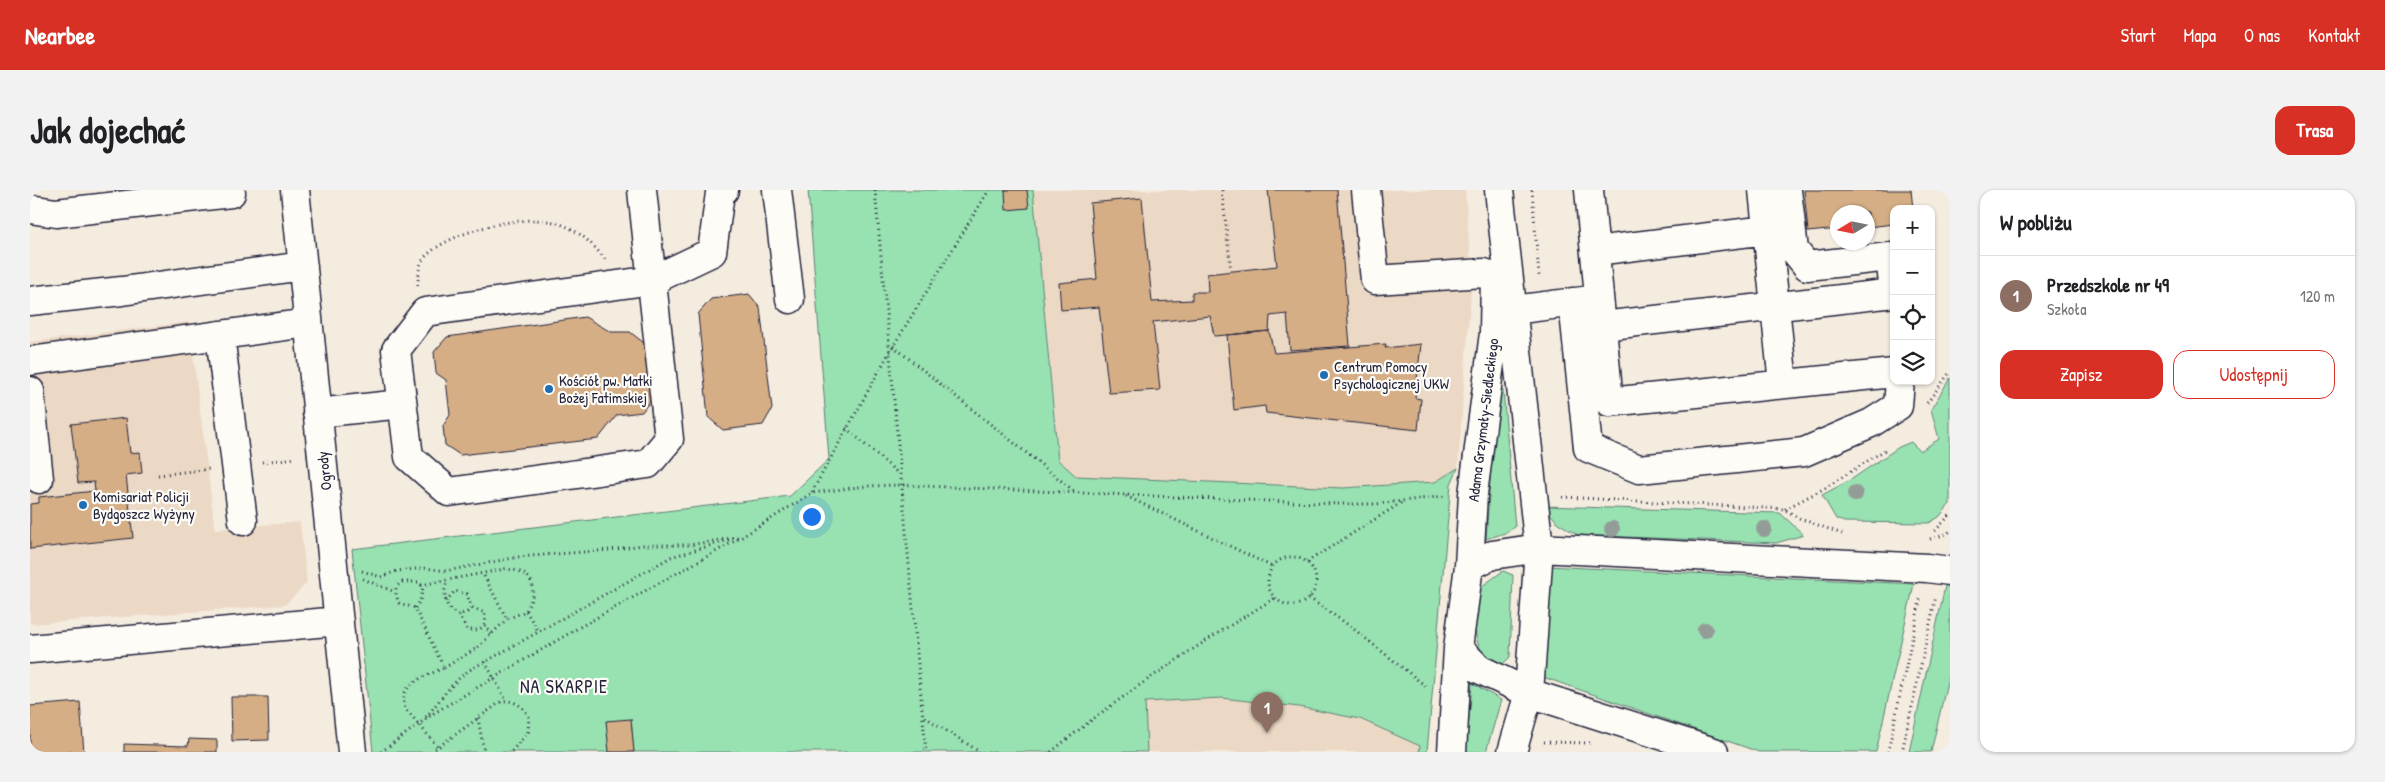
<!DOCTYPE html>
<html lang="pl">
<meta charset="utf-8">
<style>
:root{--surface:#fff;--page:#f2f2f2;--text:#202124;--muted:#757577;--line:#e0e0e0;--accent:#d93025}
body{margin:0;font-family:"Patrick Hand",sans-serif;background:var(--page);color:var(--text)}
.controls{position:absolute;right:15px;top:15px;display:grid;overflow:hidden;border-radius:10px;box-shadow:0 1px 4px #0004}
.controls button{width:45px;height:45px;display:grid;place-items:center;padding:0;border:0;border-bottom:1px solid var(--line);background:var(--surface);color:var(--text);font:25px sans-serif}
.compass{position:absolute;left:1800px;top:15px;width:45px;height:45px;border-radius:50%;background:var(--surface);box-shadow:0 1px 4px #0004;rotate:260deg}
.you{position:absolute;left:781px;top:326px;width:18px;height:18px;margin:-12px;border:4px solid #fff;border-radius:50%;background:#1a73e8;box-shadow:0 0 0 8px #1a73e833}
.badge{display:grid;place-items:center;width:32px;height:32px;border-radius:50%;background:var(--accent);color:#fff;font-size:16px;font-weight:700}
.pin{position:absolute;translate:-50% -41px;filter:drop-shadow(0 1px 2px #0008)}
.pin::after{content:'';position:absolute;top:26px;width:18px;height:15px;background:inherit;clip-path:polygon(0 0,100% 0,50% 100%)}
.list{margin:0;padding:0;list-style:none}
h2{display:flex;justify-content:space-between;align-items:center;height:65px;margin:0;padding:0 20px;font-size:21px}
h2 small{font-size:16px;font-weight:400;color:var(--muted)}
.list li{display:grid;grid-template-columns:32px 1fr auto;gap:15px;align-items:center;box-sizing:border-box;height:80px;padding:0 20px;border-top:1px solid var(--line)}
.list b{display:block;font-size:19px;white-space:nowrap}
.list p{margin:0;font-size:16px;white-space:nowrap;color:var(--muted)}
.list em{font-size:16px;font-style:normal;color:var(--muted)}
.actions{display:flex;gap:10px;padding:15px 20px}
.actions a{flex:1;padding:11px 0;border:1px solid var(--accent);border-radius:15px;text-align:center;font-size:18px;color:var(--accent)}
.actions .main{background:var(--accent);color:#fff}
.icon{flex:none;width:28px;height:28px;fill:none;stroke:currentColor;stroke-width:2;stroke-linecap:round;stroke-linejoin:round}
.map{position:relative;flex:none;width:1920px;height:562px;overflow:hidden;border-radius:15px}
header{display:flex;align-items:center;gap:30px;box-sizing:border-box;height:70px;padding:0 25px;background:var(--accent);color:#fff}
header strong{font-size:24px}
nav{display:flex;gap:28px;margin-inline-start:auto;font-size:18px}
.intro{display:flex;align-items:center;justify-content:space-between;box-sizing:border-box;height:120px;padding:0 30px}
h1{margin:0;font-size:35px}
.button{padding:12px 22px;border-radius:15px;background:var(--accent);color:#fff;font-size:18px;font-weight:700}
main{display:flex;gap:30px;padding:0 30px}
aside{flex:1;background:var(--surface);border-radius:15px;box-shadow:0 1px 4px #0004}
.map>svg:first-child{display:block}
.built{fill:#ebd9c5}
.green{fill:#98e1b1;stroke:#5d8276}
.building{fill:#d5ae86;stroke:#22223b}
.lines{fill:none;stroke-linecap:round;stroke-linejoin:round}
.minor-casing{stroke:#22223b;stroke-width:31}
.path{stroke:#22223b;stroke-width:3;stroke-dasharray:1 4;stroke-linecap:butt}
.minor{stroke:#fdfcf7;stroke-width:28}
.tree{fill:#949c98}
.poi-dot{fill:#1f6fb2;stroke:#fdfcf7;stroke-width:2}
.labels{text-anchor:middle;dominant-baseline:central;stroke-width:4.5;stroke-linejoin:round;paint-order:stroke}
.poi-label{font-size:15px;fill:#22223b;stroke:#fdfcf7;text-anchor:start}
.street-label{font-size:15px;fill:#22223b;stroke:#fdfcf7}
.quarter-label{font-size:18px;letter-spacing:1px;fill:#22223b;stroke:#fdfcf7}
</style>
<header>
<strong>Nearbee</strong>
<nav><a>Start</a><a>Mapa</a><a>O nas</a><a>Kontakt</a></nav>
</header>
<div class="intro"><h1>Jak dojechać</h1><a class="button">Trasa</a></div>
<main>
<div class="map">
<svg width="1920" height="562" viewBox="0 0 1920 562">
<rect width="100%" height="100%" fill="#f5ece0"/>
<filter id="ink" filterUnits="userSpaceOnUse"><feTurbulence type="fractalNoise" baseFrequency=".02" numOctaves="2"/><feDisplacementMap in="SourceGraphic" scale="10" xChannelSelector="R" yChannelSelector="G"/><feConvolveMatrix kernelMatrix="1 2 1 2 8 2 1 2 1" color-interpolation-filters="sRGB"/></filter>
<g filter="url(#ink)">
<!-- built -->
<path class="built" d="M1003 0H1435L1442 87 1428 278 1405 292 1313 298 1046 286 1029 270Z
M159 132 185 339 270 332 277 393 255 415 0 434V152Z
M1192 508 1269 517 1330 529 1390 556 1389 562H1116L1110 512Z"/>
<!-- green -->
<path class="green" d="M778 0H1003L1028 270 1046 286 1313 298 1405 292 1428 278 1421 294 1397 562H1389L1390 556 1330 529 1269 517 1192 508 1115 512 1117 562H343L322 359 760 306 799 269Z
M1920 188V314L1909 327 1899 333 1814 332 1806 329 1792 305 1822 289 1869 257 1881 252 1890 261 1909 249 1901 219Z
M1473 200 1485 337 1475 343 1456 349 1466 202Z
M1514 316 1750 323 1774 345 1746 353 1548 345 1528 333Z
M1516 376 1884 394 1846 562H1729L1510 486Z
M1473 381 1483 385 1480 467 1472 475C1436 463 1446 429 1448 399Z
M1915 396H1920V479L1901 562H1879Z
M1442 493 1471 510 1456 562H1436Z"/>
<!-- building -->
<path class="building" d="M975 0H997L999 18 976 20Z
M1238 0H1307L1320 156 1260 160 1257 124 1240 126 1239 141 1197 145 1184 146 1180 126 1123 132 1130 200 1079 203 1069 117 1031 120 1029 93 1067 89 1060 13 1112 8 1122 112 1162 110V102H1178L1177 84 1247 76Z
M1774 0H1881L1883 19H1864V34L1838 37V22H1808V39L1778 42Z
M719 104 730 117 742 219 733 235 693 240 678 227 668 124 681 109Z
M555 127 581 142H600L614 153 623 207 612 222 587 225 568 249 430 265 415 255 413 236 420 225 416 190 406 183 404 162 417 147Z
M1239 141 1244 163 1356 154 1355 158 1391 154 1385 208 1391 209 1388 240 1236 223 1235 216 1204 220 1197 145Z
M96 228 100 263 110 262 112 283 96 285 103 348 0 359V314L9 313V307L65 301 64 292 48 293 41 234Z
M201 507H238L239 550 202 551Z
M50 512 54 562H0V516Z
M601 529 604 562H579L576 531Z
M159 549 187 550V562H94V554L158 556Z"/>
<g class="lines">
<!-- minor casing -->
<g class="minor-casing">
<path id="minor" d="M265 0 322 562
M612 0 639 249 618 274 419 302 379 267 366 160 395 122 623 90 682 62 690 3 694 0
M747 0 760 109
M1336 0 1345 90 1454 83
M1469 0 1509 358 1499 503 1482 562
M1559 0 1579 212 1864 183
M1733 0 1753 194
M1757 0 1764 60 1777 76 1860 67 1864 102
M0 19 26 23 201 3 200 0
M1565 61 1737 40
M0 111 92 101 273 76
M1543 112 1558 258 1609 279 1774 262 1841 233 1868 216 1870 191
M1483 120 1561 110
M1572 136 1864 103
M190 145 213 331
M0 171 278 133
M0 201 9 289
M287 223 372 214
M1439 376 1462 365 1509 358 1897 378 1920 381
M1428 458 1449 479 1499 503 1684 562
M0 459 309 431
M1422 562 1428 458 1439 376 1443 304 1464 143 1465 86"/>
</g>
<!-- path -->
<path class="path" d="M845 0 896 562
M1192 0 1201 81
M1502 0 1509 86
M388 95C388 85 389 72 396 66 421 41 493 23 527 33 547 39 562 53 575 69
M863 156 1044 301
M1897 213 1920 182
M816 238 869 284
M232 272 266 268
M128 285 179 279
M782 302 859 163 959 0
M1096 306 1243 377
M1532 307 1754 319 1769 328 1812 344
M1755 319 1795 298 1855 260
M1905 341 1920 325
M1900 349 1917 344 1920 341
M1238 391a24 24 0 1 1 48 0a24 24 0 1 1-48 0Z
M1277 372 1374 311
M332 381 351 387 367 381 395 378 416 381 488 367 580 360 612 355H659L708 347
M333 389 365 402
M391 395 475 379C504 381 509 397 496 421L477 429 453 384
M1279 408 1320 436 1398 498
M416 411 425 401 437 404 441 417 437 422 429 425C415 420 412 404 417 391
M385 418 390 411 393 397 388 392H372L366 397V405L369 413 385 418 414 478C397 486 366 494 375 518L408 557
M496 421 509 442
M429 425 437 439C449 443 458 437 455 423L441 417
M455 435 461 445
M455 472 476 510
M414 478 447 458 477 429
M396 527C413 507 428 482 455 472L641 367 699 350
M895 527 950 562
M448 528 454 562
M1514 552 1560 553
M351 562 404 523 550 437 712 347 782 303 837 296 871 295 1307 314H1346L1416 306
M401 562 472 511C485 510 493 516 499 527L498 542 481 562
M1021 562C1091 505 1167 455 1245 408
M1858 562 1891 406
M1872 562 1906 406"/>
<!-- minor -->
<use href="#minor" class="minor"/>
</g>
<!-- trees -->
<g class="tree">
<circle cx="1825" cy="304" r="8"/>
<circle cx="1582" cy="339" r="8"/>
<circle cx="1734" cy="339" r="8"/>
<circle cx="1675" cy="440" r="8"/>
</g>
</g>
<!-- markers -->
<g class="poi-dot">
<circle cx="1294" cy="185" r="5"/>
<circle cx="519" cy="199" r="5"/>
<circle cx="53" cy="315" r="5"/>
</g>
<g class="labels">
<!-- poi labels -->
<g class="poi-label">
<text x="1304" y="176">Centrum Pomocy<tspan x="1304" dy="17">Psychologicznej UKW</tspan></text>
<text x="529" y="190">Kościół pw. Matki<tspan x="529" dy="17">Bożej Fatimskiej</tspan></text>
<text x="63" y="306">Komisariat Policji<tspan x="63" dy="17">Bydgoszcz Wyżyny</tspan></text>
</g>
<!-- street labels -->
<g class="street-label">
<text transform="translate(1453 230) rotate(-83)">Adama Grzymały-Siedleckiego</text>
<text transform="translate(294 281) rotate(-96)">Ogrody</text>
</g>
<!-- quarter labels -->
<g class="quarter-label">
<text x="534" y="496">NA SKARPIE</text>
</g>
</g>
</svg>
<div class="controls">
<button>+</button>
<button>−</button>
<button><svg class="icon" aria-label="locate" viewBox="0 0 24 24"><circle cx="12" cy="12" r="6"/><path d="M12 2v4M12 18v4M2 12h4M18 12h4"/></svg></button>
<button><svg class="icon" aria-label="layers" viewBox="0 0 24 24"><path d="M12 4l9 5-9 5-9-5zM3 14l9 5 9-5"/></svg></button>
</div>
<svg class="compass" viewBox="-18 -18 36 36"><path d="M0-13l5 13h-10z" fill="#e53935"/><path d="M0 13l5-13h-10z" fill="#757577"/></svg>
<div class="you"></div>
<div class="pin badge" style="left:1237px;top:543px;background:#8d6e63">1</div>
</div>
<aside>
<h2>W pobliżu<small></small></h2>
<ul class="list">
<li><span class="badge" style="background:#8d6e63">1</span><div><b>Przedszkole nr 49</b><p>Szkoła</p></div><em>120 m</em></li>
</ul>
<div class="actions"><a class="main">Zapisz</a><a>Udostępnij</a></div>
</aside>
</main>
